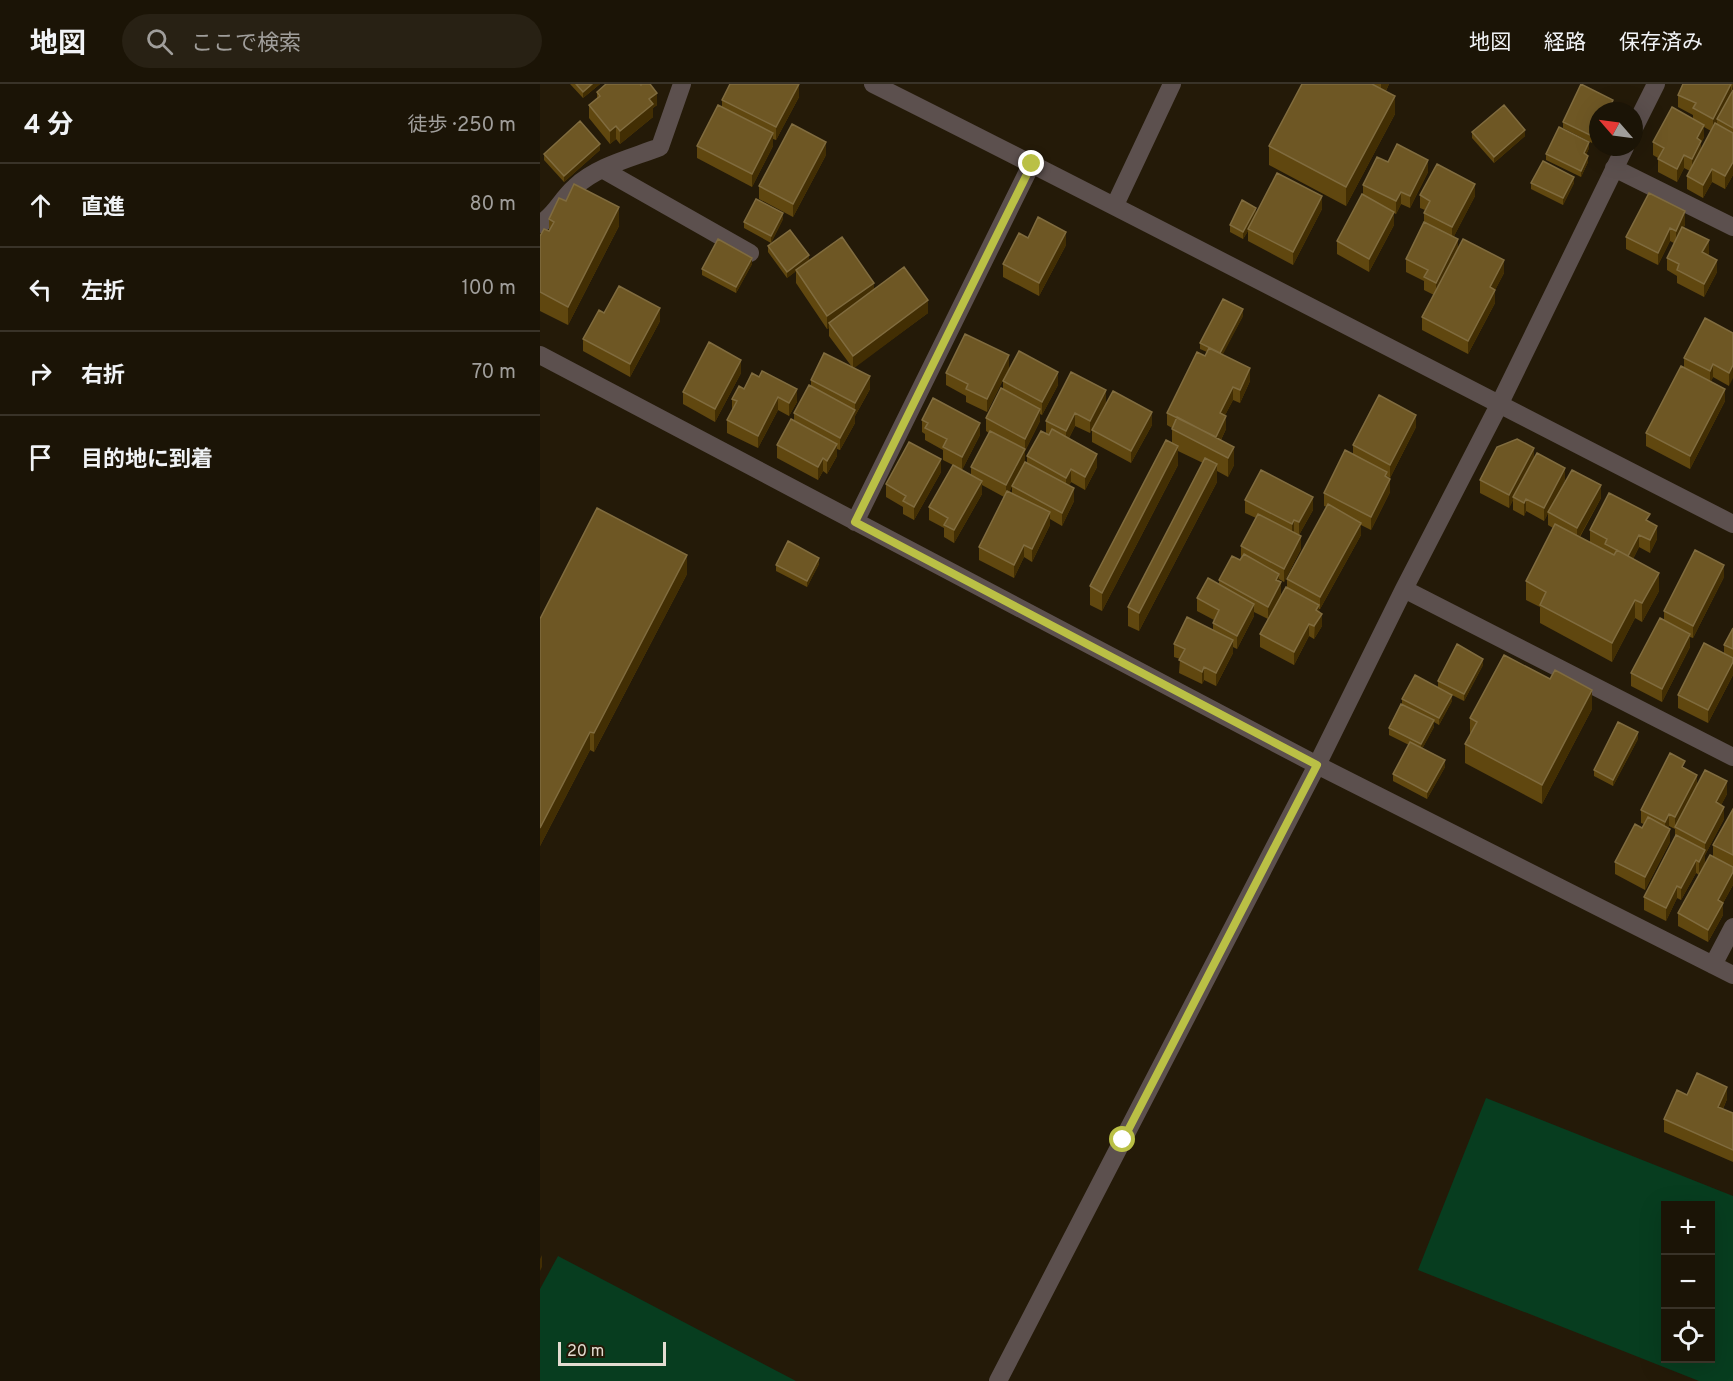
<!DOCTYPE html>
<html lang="ja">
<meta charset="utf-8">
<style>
:root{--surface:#1b1406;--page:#282114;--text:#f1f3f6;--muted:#a09e9b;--line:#393328}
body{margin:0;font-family:Overpass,"Noto Sans JP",sans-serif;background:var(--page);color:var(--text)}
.controls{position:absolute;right:18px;bottom:18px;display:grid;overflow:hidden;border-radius:0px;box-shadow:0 6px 24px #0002}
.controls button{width:54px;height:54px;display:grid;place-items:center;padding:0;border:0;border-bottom:2px solid var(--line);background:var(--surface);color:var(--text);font:30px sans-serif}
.compass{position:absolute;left:1049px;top:18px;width:54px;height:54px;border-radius:50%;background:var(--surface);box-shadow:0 6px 24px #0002;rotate:298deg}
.scale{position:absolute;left:18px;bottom:15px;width:108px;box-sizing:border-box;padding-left:6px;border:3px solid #e3dcd1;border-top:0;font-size:16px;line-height:21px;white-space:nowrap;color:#e3dcd1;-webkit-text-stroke:4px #241a08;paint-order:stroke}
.stop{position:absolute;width:18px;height:18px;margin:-14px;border:4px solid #bac045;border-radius:50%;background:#fff}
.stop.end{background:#bac045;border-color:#fff;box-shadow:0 2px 6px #0008}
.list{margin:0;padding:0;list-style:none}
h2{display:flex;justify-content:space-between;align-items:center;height:78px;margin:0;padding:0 24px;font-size:26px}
h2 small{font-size:20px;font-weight:400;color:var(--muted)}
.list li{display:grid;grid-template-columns:39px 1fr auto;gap:18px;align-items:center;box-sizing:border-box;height:84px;padding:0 24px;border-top:2px solid var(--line)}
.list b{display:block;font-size:22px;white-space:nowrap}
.list em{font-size:20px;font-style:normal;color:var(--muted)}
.icon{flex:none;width:33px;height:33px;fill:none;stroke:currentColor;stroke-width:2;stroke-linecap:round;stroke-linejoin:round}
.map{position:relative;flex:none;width:1193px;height:1297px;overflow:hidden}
header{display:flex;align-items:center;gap:36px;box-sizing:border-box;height:84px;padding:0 30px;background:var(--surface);border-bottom:2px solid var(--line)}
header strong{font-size:28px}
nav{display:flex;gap:33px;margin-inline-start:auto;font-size:21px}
.search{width:420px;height:54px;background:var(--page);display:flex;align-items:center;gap:15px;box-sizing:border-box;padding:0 21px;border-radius:33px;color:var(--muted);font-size:22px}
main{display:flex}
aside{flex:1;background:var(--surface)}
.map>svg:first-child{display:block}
.green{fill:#073d1f;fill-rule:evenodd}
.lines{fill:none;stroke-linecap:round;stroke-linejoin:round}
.minor{stroke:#5c504e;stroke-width:18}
.wall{fill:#60470f;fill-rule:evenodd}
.shaded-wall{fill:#422e03}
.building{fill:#6e5724;stroke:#806c3f;stroke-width:1.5}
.route{stroke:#bac045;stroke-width:8}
</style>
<header>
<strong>地図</strong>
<div class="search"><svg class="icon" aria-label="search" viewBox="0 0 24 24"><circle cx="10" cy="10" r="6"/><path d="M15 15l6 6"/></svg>ここで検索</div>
<nav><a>地図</a><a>経路</a><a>保存済み</a></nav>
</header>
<main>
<aside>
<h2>4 分<small>徒歩 · 250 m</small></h2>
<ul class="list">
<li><svg class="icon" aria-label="ahead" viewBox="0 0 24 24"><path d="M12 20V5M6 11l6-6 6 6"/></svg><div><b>直進</b></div><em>80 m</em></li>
<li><svg class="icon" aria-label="left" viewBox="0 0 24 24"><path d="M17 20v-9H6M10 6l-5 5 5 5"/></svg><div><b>左折</b></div><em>100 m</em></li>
<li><svg class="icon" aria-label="right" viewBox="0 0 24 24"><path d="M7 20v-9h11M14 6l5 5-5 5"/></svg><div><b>右折</b></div><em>70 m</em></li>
<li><svg class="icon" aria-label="arrive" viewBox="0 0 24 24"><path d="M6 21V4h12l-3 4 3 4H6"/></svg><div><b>目的地に到着</b></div></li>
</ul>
</aside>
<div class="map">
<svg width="1193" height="1297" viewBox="0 0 1193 1297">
<rect width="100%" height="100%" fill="#241a08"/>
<!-- green -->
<path class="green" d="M946 1014 1193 1112V1297H1159L878 1186ZM1126 1122H1170V1274H1126Z
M18 1172 256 1297H0V1205Z"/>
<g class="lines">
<!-- minor -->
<path class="minor" d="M333 0C621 144 906 294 1193 440
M1094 44 1116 0
M1074 84 1193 143
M62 85 210 169
M575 121 632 0
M0 140C16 130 21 115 35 103 57 82 92 74 120 63L142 0
M0 271 777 681 1193 891
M315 438 492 79
M864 505 1193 673
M1173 881 1193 843
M458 1297 777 681 864 505 959 321 1085 63"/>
</g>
<!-- wall -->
<path class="wall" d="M30 0H60L43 14Z
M762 0H849L846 7 855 30 806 122 729 81V62Z
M1041 0 1073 16V23L1071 27H1058V46L1052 59 1023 44V38Z
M1143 0H1193L1192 7 1191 6V10L1193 6V91L1185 105 1172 98 1163 114 1147 105V92L1150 87 1144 84 1137 98 1118 88V74L1113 71V58L1153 35V31L1138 23V11ZM1164 43 1171 47 1161 66V59L1164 53Z
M57 8 117 21 113 24V33L80 60 76 55 70 60 49 34V21L57 15Z
M259 13 236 56 233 55V62L212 103 157 74V62L182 23V16Z
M932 48 985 52 954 79 932 54Z
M1049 64 1046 71 1048 78 1041 93 1006 76V70Z
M60 66 24 98 4 76V70Z
M286 71 253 133 219 115V102Z
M848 78 888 88 870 124 861 120 856 130 854 129V141L829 188 797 170V157L823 111V101Z
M991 99H1034L1023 121 991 105Z
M880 111 935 112 914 152 918 164 964 189 955 206V219L928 270 882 246V233L894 211 884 206V197L866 188V175L884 138V129L885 126 880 124Z
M782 125 753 181 708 157V147L703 155 690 148V141L716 129Z
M9 135 79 142 28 241 0 227V152L9 147Z
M243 135 231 159 204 144V138Z
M1145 140 1144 143 1169 169 1168 171 1177 188 1164 213 1137 199V192L1127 186V174L1134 159 1130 157 1118 181 1086 165V153Z
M526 161 499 212 463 193V180Z
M228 162 269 177 388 229 313 284 330 305 315 332V339L300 366 297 365V372L287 390 283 387 278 396 237 374V361L254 337V329L271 302V296L312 283 289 252V244L287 245 256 199V187L247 194 228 168Z
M212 180 196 209 162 191V185Z
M64 229 120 237 90 293 43 267V255Z
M703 232 682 271 710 297 700 319 693 316 685 331 686 345 681 356 694 381 688 393 677 387V398L599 547 588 542V523L663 379 638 367V381L562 527 550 521V502L632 359V344L627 341V329L667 268 660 265V259Z
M1193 249 1189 302 1173 293 1171 297 1185 317 1150 385 1106 362V349L1144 284V274Z
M469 284 447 328 426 318V312L406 301V289Z
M201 289 175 338 143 320V308Z
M463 297 518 301 502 331 500 330V337L485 367V378L469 408 472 409V402L487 379V372L506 350V337L566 319 550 349 535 342 529 354 557 383 545 406 531 398 529 401 534 417 522 442 510 435V441L492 478 484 473 474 494 439 476V463L464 413 442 401V410L414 459 404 453V444L389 436V423L413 381 403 376V366L385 356V350L382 348V336L440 351 422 386 431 391V383L449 349 446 347V334L463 305Z
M204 305 257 318 249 332 238 326 218 364 187 349V336L192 327V315Z
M612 341 591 379 552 358V346Z
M876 343 850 394 847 392 850 408 831 446 821 441V451L780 525H779L782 542 774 555 769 552 754 581 720 563V550L728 535 714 528V532L697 565 693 563V569L676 602 664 596 662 600 639 589 640 575 634 573V560L673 546V539L674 536 657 527V514L679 501V496L701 475V462L716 434 705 429V416L773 426 759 451 754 449 761 465 744 498 739 495 741 511 747 503V495L787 423 784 422V409L813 370V361Z
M994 375 1025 396 1004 437 986 427 984 432 973 426V416L969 424 940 409V396Z
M401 388 374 436 363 430V423L346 413V400Z
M1061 414 1040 453 1050 458V446L1110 438 1117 455 1110 469 1099 463 1093 475 1119 507 1102 538 1095 534 1072 578 1000 539V523L986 516V497L1013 444 1008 441V428Z
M279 480 267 503 236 487V481Z
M147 490 54 668 50 666 0 762V535Z
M1184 493 1153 554 1150 553V563L1122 618 1091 602V589L1124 536V527Z
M1193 544V591L1168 639 1138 624V611L1184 569V561Z
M943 581 924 617 912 611V617L899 641 894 638V643L882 665 905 683 887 715 853 697V690L869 661 849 651V644L862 621V615L898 603V597Z
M1052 625 1002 720 925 679V660L930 652V634Z
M1098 655 1073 702 1054 692V686Z
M1145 684 1157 701 1187 710 1181 721 1184 735 1165 771V779L1159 791 1156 789 1141 816 1137 814 1126 837 1104 826V813L1135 754V745L1129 742 1128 744 1130 758 1105 806 1075 790V778L1104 740 1101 739V726Z
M1193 725V801L1183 819V831L1168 858 1138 842V829L1173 772V761Z
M1147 1011 1187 1015 1183 1025 1193 1029V1078L1124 1048V1035Z"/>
<!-- shaded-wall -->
<path class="shaded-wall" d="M52 0H60L43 14V8Z
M259 0V13L236 56V43Z
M841 0H849L841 17Z
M1191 0V13L1177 35V39L1173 47V35Z
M117 9V21L113 24V33L80 60V47L109 15Z
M855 12V30L806 122V103Z
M1073 16V23L1071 27H1068Z
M1058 39V46L1052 59V52Z
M1164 41V53L1161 59V69L1152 88V75L1157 54Z
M76 42V55L70 60V47Z
M985 46V52L954 79V73Z
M233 49V62L212 103V90Z
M286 58V71L253 133V120Z
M1049 58V64L1044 76V69Z
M60 60V66L24 98V92Z
M1144 71V84L1137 98V85Z
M1048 72V78L1041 93V87Z
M888 76V88L870 124V112Z
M1193 78V91L1185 105V92Z
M1172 85V98L1163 114V101Z
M1034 93V99L1023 121V114Z
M935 100V112L912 156V143Z
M861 108V120L856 130V117Z
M782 112V125L753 181V168Z
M79 123V142L28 241V223Z
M716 124V130L708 145V147L703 155V148Z
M1145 127V140L1136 159V147Z
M854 128V141L829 188V175Z
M243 129V135L231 159V152Z
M1130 144V157L1118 181V169Z
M526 148V161L499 212V199Z
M918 155V167L896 212V199Z
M1169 156V169L1162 181V168Z
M269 171V178L247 194V188Z
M212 174V180L196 209V203Z
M964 176V189L950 216V203Z
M1177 176V188L1164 213V200Z
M334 199V212L289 239V244L287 245V232Z
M955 206V219L928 270V257Z
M388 216V229L313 285V272Z
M120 224V237L90 293V280Z
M703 225V232L680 276V269Z
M469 271V284L447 328V315Z
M201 276V289L175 338V325Z
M1173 280V293L1170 300V287Z
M1193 281V294L1189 302V289Z
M710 284V297L700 319V306Z
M518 288V301L502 331V318Z
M330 292V305L315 332V319Z
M693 303V316L680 341V329Z
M257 305V318L249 332V319Z
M1185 305V317L1150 385V372Z
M566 306V319L550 349V337Z
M238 313V326L218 364V352Z
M500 325V337L485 367V355Z
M315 326V339L300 366V354Z
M612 328V341L591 379V367Z
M535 329V342L526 360V347Z
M876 331V343L850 394V381Z
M686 332V345L676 366V353Z
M440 339V351L422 386V373Z
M297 360V372L287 390V377Z
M638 362V381L562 527V509Z
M694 363V381L688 393V374Z
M994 364V376L973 413V416L969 424V411Z
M485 365V378L466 414V401Z
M557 370V383L545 406V393Z
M283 374V387L278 396V383Z
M401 375V388L374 436V423Z
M677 380V398L599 547V529Z
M1025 384V396L1004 437V424Z
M531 385V398L526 406V394Z
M850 395V408L831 446V433Z
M442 397V410L414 459V446Z
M1061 401V414L1037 457V444Z
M534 404V417L522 442V429Z
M773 413V426L759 451V438Z
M986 415V427L984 432V419Z
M510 428V441L492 478V465Z
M754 436V448L752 453V440Z
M821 439V451L780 525V513Z
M1117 442V455L1110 469V456Z
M1099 451V463L1088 485V472Z
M761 452V465L744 498V485Z
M484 461V473L474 494V481Z
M147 471V490L54 668V649Z
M279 474V480L267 503V497Z
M1184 481V493L1153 554V542Z
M1119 489V507L1102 538V519Z
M739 490V501L741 498V511L728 535V523L736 496Z
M1095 516V534L1072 578V559Z
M714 520V532L697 565V552Z
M779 521V533L782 530V542L774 555 776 526Z
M769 540V552L754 581V568Z
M1150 550V563L1122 618V605Z
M693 556V569L676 602V589Z
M943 575V581L924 617V610Z
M1193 578V591L1168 639V626Z
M664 583V596L662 600V588Z
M1052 606V625L1002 720V701Z
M912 611V617L899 641V634Z
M894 636V643L881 667V660Z
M50 648V666L0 762V744Z
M1098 648V655L1073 702V696Z
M905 676V683L887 715V708Z
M1157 691V704L1135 744V733Z
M1187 697V710L1176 731V718Z
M1184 723V735L1165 771V779L1159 791V778L1165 767V759Z
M1129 730V742L1125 751V738Z
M1130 745V758L1105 806V793Z
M1156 776V789L1141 816V804Z
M1193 788V801L1183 819V831L1168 858V846L1178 816Z
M1137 802V814L1126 837V824Z
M1187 1003V1015L1178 1036V1023Z
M2 1171V1183L0 1187V1175Z"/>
<!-- building -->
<path class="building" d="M36 0H52L43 8Z
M66 0H100L101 1 102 0H110L117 9 109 15 113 20 80 47 76 42 70 47 49 21 60 12 57 8Z
M190 0H259L236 43 182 16Z
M762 0H832L855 12 806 103 729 62Z
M1041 0 1073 16 1068 27H1058V39L1052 52 1023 38Z
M1143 0H1191L1173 35 1153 24 1156 19 1138 11Z
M1193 6V44L1177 35Z
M178 21 233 49 212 90 157 62Z
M964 21 985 46 954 73 932 48Z
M1132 23 1164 41 1157 54 1161 57 1152 75 1144 71 1137 85 1118 75 1124 64 1113 58Z
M40 37 60 60 24 92 4 70Z
M1175 39 1193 49V78L1185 92 1172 85 1163 101 1147 92Z
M252 40 286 58 253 120 219 102Z
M1019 43 1049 58 1044 69 1048 72 1041 87 1006 70Z
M857 60 888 76 870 112 861 108 856 117 823 101 837 73 848 78Z
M1003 77 1034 93 1023 114 991 99Z
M897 80 935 100 912 143 884 129 890 117 880 111Z
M737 89 782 112 753 168 708 145Z
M34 100 79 123 28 223 0 208V152L4 145 9 147 14 138 9 135 19 114 26 117Z
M1109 109 1145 127 1136 147 1130 144 1118 169 1086 153Z
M822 110 854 128 829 175 797 157Z
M216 115 243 129 231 152 204 138Z
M702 116 716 124 703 148 690 141Z
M498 133 526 148 499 199 463 180 479 149 488 154Z
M884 138 918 155 896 199 884 193 888 186 866 175Z
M1142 143 1169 156 1162 168 1177 176 1164 200 1137 186 1139 180 1127 174Z
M250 146 269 171 247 188 228 162Z
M302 153 334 199 287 232 256 186Z
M178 155 212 174 196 203 162 185Z
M923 155 964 176 950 203 955 206 928 257 882 233Z
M364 183 388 216 313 272 289 239Z
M79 202 120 224 90 280 43 255 59 226 64 229Z
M683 215 703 225 680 269 660 259Z
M1165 234 1193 249V281L1189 289 1173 280 1170 287 1144 274Z
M425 250 469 271 447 315 426 305 428 300 406 289Z
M169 258 201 276 175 325 143 308Z
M669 264 710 284 700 306 693 303 680 329 686 332 676 353 627 329 657 268 665 272Z
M479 267 518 288 502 318 463 297Z
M284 269 330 292 315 319 271 296Z
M1141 282 1185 305 1150 372 1106 349Z
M222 287 257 305 249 319 238 313 218 352 187 336 197 317 192 315 199 302 204 305 212 289 219 293Z
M531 288 566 306 550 337 535 329 526 347 506 337Z
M269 301 315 326 300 354 254 329Z
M461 304 500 325 485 355 446 334Z
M573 307 612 328 591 367 552 346Z
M839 311 876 331 850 381 813 361Z
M393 314 440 339 422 373 403 363 407 355 385 344 388 339 382 336Z
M637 333 694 363 688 374 632 345Z
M251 335 297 360 287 377 283 374 278 383 237 361Z
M512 345 557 370 545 393 531 385 526 394 487 372 501 347 509 351Z
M450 347 485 365 466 401 431 383Z
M977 355 994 364 969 411 940 396 957 363Z
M626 356 638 362 562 509 550 502Z
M369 358 401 375 374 423 363 417 366 412 346 400Z
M805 366 847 388 845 392 850 395 831 433 784 409Z
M997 369 1025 384 1004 424 986 415 984 419 973 413Z
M665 374 677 380 599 529 588 523Z
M485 378 534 404 522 429 472 402Z
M413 381 442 397 414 446 404 441 408 434 389 423Z
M721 386 773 413 759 438 754 436 752 440 705 416Z
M1032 386 1061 401 1037 444 1008 428Z
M467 407 510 428 492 465 484 461 474 481 439 463Z
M1069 409 1110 430 1106 436 1117 442 1110 456 1099 451 1088 472 1065 460 1067 455 1050 446Z
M788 420 821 439 780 513 747 495Z
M57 424 147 471 54 649 50 648 0 744V535Z
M718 430 761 452 744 485 701 462Z
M1015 440 1074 471 1077 466 1119 489 1102 519 1095 516 1072 559 1000 521 1006 508 986 497Z
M248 457 279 474 267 497 236 481Z
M1155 466 1184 481 1153 542 1124 527Z
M704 470 739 490 736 496 741 498 728 523 679 496 692 472 700 476Z
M668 494 714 520 697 552 673 539 679 526 657 514Z
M746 503 779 521 776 526 782 530 774 542 769 540 754 568 720 550Z
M647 533 693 556 676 589 664 583 662 588 639 576 645 565 634 560Z
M1120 534 1150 550 1122 605 1091 589Z
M1193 544V565L1184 561Z
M1164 559 1193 574V578L1168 626 1138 611Z
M917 560 943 575 924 610 898 597Z
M964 571 1010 595 1015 586 1052 606 1002 701 925 660 937 638 930 634Z
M875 591 912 611 899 634 862 615Z
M861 620 894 636 881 660 849 644Z
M1078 638 1098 648 1073 696 1054 686Z
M870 658 905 676 887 708 853 690Z
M1130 669 1145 677 1142 683 1157 691 1135 733 1129 730 1125 738 1101 726Z
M1165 686 1187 697 1176 718 1184 723 1165 759 1135 743Z
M1193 725V771L1173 761Z
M1108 733 1130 745 1105 793 1075 778 1095 740 1102 744Z
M1136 751 1165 766 1159 778 1156 776 1141 804 1137 802 1126 824 1104 813Z
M1170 771 1193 783V788L1178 816 1183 819 1168 846 1138 829Z
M1157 989 1187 1003 1178 1023 1193 1029V1066L1124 1035 1137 1006 1147 1011Z"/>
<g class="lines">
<!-- route -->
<path class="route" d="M492 80 315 438 777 681 583 1056"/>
</g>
</svg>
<div class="controls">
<button>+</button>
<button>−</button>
<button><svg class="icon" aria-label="locate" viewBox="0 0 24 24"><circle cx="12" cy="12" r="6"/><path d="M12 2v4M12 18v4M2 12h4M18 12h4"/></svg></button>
</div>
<svg class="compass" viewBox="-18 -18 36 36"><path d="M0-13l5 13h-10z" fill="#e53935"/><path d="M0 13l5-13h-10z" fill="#a09e9b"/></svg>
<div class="scale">20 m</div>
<div class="stop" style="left:583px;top:1056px"></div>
<div class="stop end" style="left:492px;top:80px"></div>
</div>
</main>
